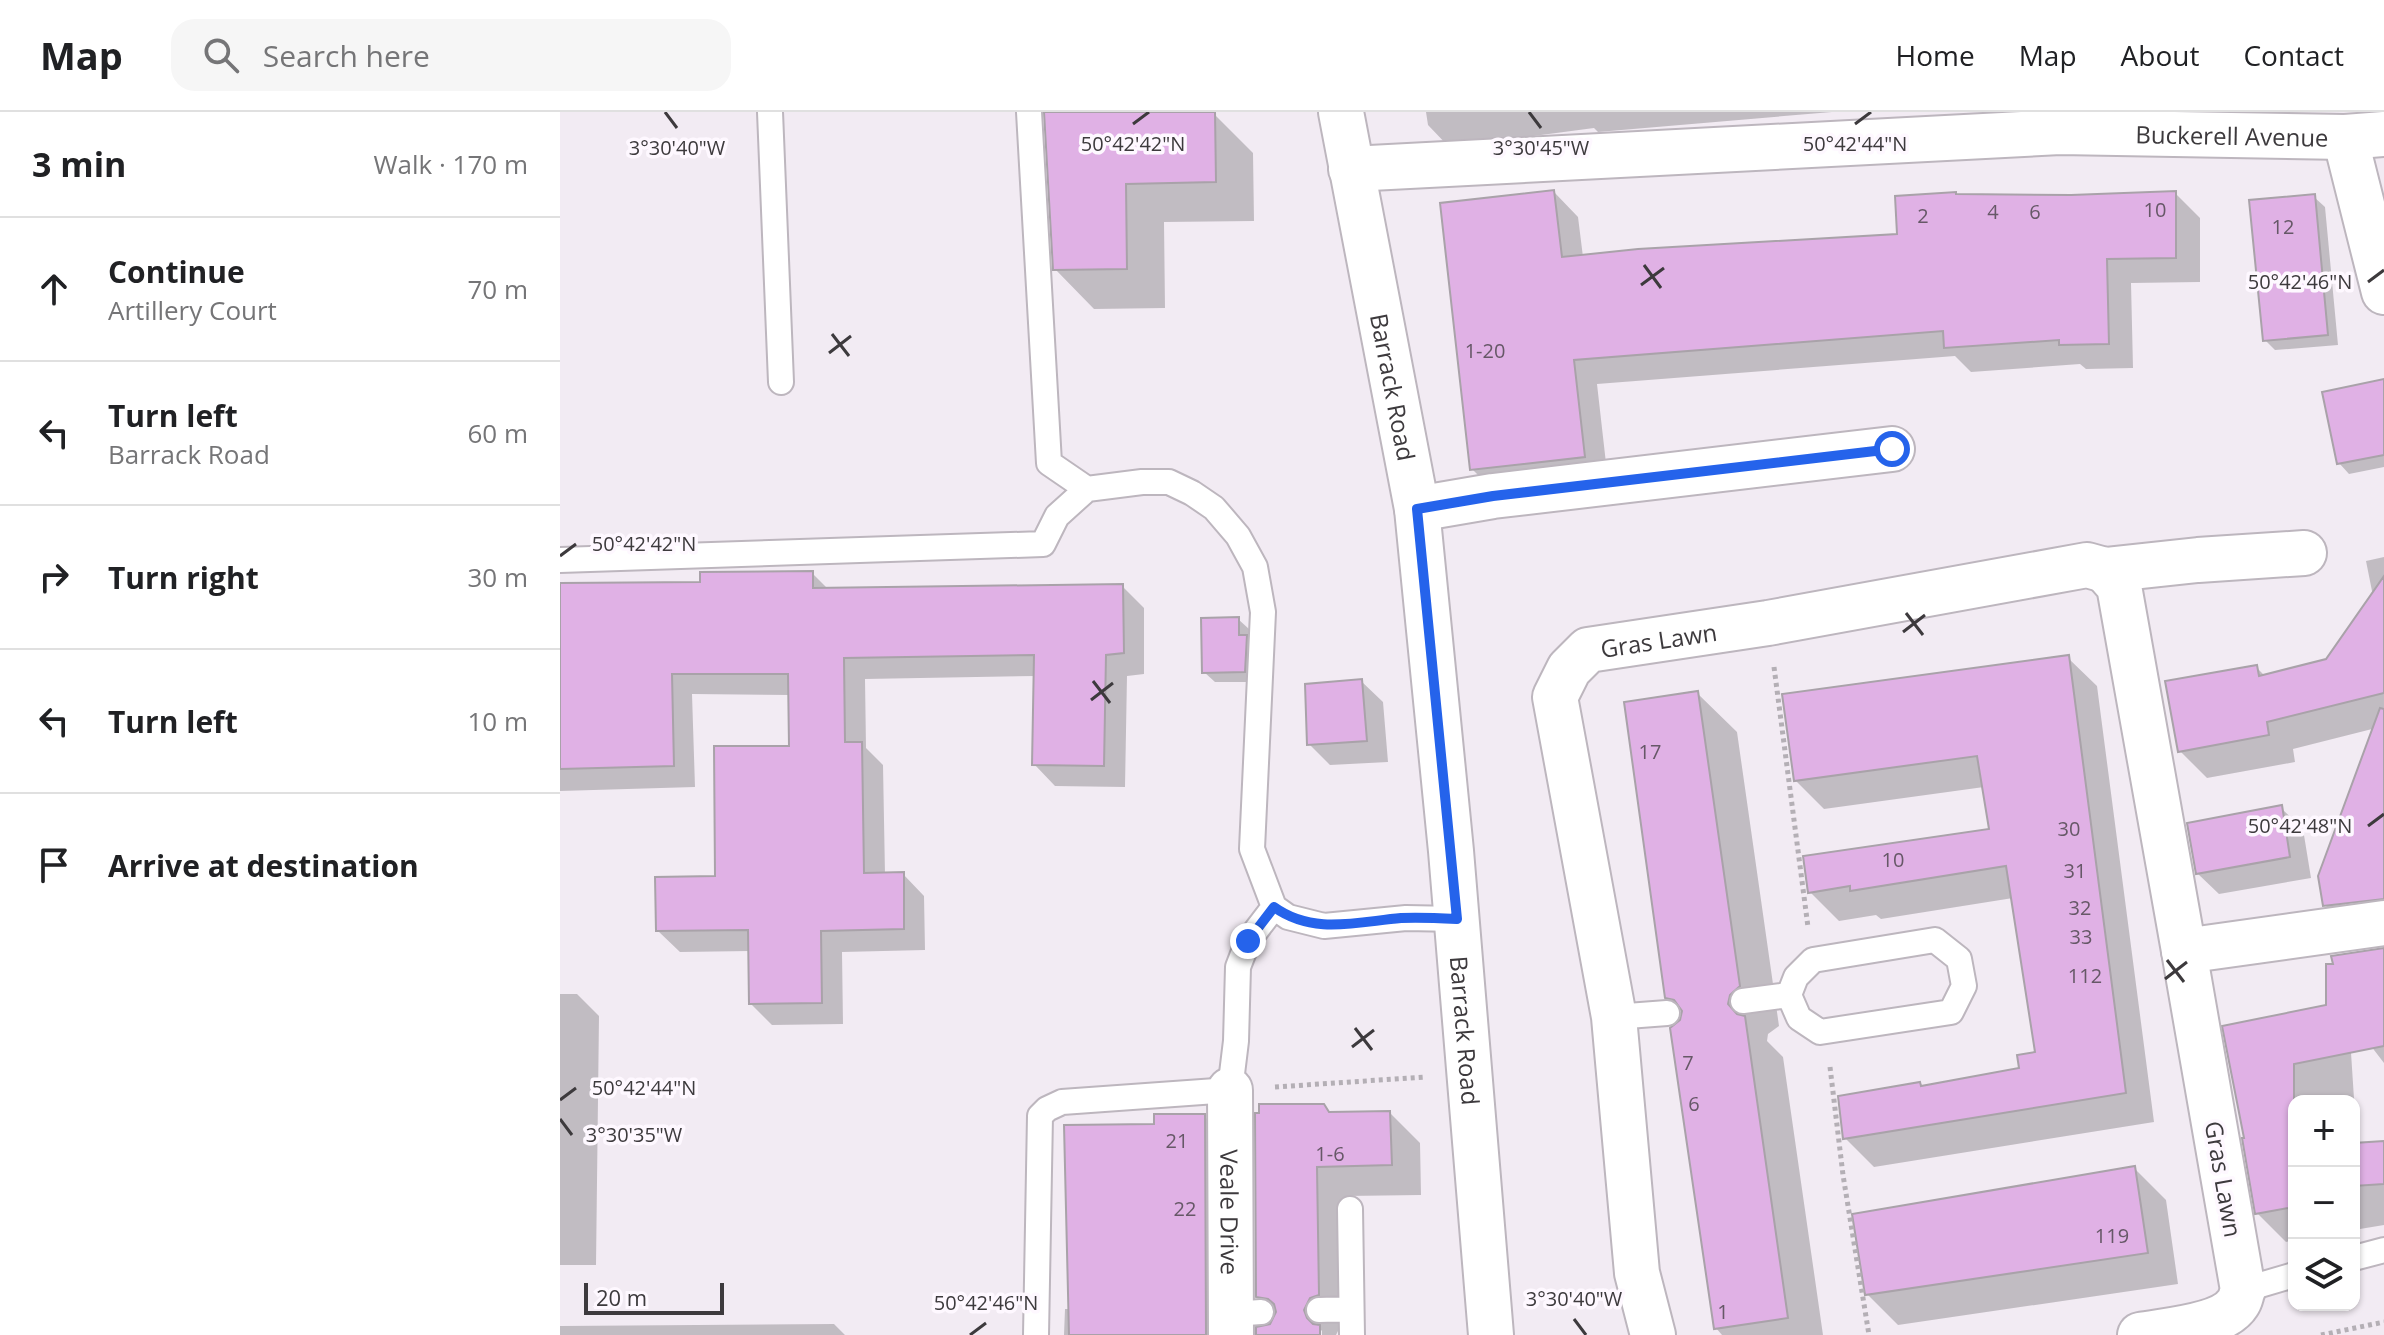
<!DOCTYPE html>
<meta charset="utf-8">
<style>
:root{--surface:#fff;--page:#f6f6f6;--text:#202124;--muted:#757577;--line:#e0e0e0}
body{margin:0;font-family:"Open Sans",sans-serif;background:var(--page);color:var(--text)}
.controls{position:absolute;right:24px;bottom:24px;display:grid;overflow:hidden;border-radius:16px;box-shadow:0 2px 6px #0004}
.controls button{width:72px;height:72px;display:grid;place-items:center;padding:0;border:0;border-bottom:2px solid var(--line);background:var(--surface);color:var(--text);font:40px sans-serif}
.scale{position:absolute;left:24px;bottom:20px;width:140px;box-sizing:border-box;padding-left:8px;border:4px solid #3d3a3d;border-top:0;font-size:22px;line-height:28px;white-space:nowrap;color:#3d3a3d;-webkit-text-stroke:6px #fef8ff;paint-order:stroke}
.stop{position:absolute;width:24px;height:24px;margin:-18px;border:6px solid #2563eb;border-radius:50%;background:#fff}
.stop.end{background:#2563eb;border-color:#fff;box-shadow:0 2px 8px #0008}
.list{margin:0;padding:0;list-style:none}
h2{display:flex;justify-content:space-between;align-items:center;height:104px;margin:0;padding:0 32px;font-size:34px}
h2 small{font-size:26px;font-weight:400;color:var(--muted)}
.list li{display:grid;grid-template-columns:52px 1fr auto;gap:24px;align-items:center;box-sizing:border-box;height:144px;padding:0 32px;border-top:2px solid var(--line)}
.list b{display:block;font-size:30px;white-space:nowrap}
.list p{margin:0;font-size:26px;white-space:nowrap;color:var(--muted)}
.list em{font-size:26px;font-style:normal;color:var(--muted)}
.icon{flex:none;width:44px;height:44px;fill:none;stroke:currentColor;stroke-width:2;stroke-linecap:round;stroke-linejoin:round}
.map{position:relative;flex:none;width:1824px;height:1223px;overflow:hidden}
header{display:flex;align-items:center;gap:48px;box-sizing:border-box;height:112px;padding:0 40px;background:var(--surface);border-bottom:2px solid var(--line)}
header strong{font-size:38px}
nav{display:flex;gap:44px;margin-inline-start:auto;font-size:28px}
.search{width:560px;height:72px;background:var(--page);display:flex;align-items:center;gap:20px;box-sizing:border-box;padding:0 28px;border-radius:24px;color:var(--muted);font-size:30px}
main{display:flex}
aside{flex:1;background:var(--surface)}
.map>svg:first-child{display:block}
.shadow{fill:#0003}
.building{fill:#e0b1e5;stroke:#a9a2a9;stroke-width:2}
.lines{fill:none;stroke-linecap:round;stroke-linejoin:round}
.lane-casing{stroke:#bdb6be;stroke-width:28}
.street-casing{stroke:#bdb6be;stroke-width:48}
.secondary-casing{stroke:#bdb6be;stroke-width:48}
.path{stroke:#b4afb5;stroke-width:5;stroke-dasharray:4 4;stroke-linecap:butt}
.lane{stroke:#fff;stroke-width:24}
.street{stroke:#fff;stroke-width:44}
.secondary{stroke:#fff;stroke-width:44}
.route{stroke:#2563eb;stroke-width:10}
.ticks{fill:none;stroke:#3d3a3d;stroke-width:3}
.labels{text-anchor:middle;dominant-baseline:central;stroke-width:7;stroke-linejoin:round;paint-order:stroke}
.number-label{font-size:20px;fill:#665867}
.street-label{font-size:24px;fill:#3d3a3d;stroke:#fef8ff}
.ticks-label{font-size:20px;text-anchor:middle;fill:#3d3a3d;stroke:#fef8ff;stroke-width:7;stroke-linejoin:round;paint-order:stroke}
</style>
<header>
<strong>Map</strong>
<div class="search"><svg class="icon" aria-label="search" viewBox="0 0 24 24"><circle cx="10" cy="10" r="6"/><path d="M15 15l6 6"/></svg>Search here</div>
<nav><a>Home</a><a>Map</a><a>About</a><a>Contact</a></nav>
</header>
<main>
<aside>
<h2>3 min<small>Walk · 170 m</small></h2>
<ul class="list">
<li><svg class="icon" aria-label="ahead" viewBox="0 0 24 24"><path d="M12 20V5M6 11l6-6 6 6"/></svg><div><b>Continue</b><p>Artillery Court</p></div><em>70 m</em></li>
<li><svg class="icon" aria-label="left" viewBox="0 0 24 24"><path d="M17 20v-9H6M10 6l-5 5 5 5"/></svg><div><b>Turn left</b><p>Barrack Road</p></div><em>60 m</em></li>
<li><svg class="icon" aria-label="right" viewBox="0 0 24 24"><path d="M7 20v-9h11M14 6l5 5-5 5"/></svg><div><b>Turn right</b></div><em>30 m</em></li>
<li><svg class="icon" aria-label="left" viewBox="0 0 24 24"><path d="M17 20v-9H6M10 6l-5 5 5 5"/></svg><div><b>Turn left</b></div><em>10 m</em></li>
<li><svg class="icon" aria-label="arrive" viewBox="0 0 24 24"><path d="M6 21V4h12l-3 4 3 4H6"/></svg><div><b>Arrive at destination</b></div></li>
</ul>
</aside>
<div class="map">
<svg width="1824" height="1223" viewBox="0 0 1824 1223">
<rect width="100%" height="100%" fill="#f2ebf3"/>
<!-- shadow -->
<path class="shadow" d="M486 0 654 2 693 41 694 109 604 110 605 196 534 197 495 157Z
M866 0H1272L1038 20 1034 16 889 35 868 13Z
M994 80 1018 105 1023 145 1339 123 1511 85 1615 81 1640 106V170L1571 171 1573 256 1526 257 1520 252 1411 260 1395 244 1037 272 1048 369 937 382 912 357Z
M1754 85 1765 95 1778 233 1715 238 1705 228Z
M1824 269V355L1789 362 1779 351Z
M1824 445V784L1785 789V793L1824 788V816L1792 821 1765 793 1824 614 1733 637 1735 650 1647 666 1620 639 1696 555 1705 564 1767 549 1813 484 1806 449Z
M252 461 269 478 562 474 584 496V562L567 564 565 675 495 674 474 652 476 564 305 567 306 636 323 653 325 763 343 762 364 784 365 838 282 840 283 912 212 913 191 892 190 839 120 840 98 819 157 766 231 636V583L132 582 135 675 0 679V473L142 472Z
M678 507 689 517V527L697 535 695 570H655L644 560Z
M1508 546 1537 574 1594 1010 1314 1055 1285 1026 1359 972 1363 976 1462 958 1477 942 1453 786 1321 807 1316 803 1279 809 1250 780 1431 718 1424 675 1264 697 1235 668Z
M801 569 823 590 828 650 770 653 749 632Z
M1137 581 1177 620 1219 914 1208 922 1207 929 1223 945 1263 1223H1162L1156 1216 1122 909 1123 901 1107 885Z
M1721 696 1743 717 1751 766 1659 782 1637 761Z
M1824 838V951L1768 878Z
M0 882H17L39 904 36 1153H0Z
M1665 916 1790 925 1797 1033 1824 1042V1113L1794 1118V989H1734V1128L1726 1130 1697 1101 1686 1028Z
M764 994 772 1002 830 1001 860 1031 861 1083 786 1084 789 1213 780 1215 776 1223H762V1219L758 1215V1223H697L711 1214 716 1203 698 1184Z
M644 1004 674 1034 675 1223H504L505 1197H510L596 1014Z
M1575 1057 1606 1088 1618 1172 1338 1213 1307 1182Z
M274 1212 285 1223H0V1214Z"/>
<!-- building -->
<path class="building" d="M484 0H655L656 70 566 72 567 157 493 158Z
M994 78 1002 145 1078 137 1337 122 1335 84 1396 80V82L1511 83 1616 79V146L1547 147 1549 232 1499 233V228L1384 236 1383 219 1014 248 1025 345 910 358 880 91Z
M1755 82 1768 223 1703 229 1689 88Z
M1824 267V343L1777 352 1762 280Z
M253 459V476L563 472 564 541 546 543 544 654 472 653 474 543 284 546 285 630H302L304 761 344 760V817L261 819 262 891 189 892 188 818 96 819 95 765 155 764 154 634H229L228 562H112L114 654 0 657V471L140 470V460Z
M1824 464V581L1707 610 1709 623 1618 640 1605 569 1697 553 1699 564 1766 547Z
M679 505V523H687L685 560 642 561 641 506Z
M1509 543 1566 981 1283 1027 1278 984 1360 970 1361 974 1459 956 1457 943 1475 940 1446 754 1290 779V774L1248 781 1243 744 1429 717 1417 644 1234 669 1222 582Z
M802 567 807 629 747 633 745 572Z
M1138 579 1180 874 1170 883 1168 892 1177 902 1185 904 1228 1206 1154 1217 1110 916 1120 908 1122 899 1114 888 1105 886 1064 590Z
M1820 596 1824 597V787L1763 794 1758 764Z
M1722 693 1730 745 1636 762 1627 711Z
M1824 836V934L1734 952V1095L1695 1102 1682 1026H1684L1662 914 1766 893V852H1773L1771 844Z
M699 992H764L769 1000 830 999 832 1053 757 1055 759 1183 750 1186 744 1198 747 1206 753 1212 760 1213V1223H696V1215L710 1212 716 1200 714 1192 708 1187 696 1185 695 1001H699Z
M594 1002H645L646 1223H509L504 1013 594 1012Z
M1824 1029V1072L1794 1074V1031Z
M1575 1054 1588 1141 1305 1183 1292 1102Z"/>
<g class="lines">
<!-- lane casing -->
<g class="lane-casing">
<path id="lane" d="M210 0 221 270
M469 0 489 351 527 377
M0 448 483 432 497 404 527 377 582 370H609L632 381 654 396 678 424 695 455 703 500 692 737 714 795 728 805 764 814 846 806 897 807
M1183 889 1229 883 1236 865 1253 848 1375 828 1399 847 1404 874 1391 900 1260 920 1239 906 1229 883
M1054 905 1107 901
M790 1097 792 1223
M1794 1146 1824 1138
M1683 1178 1734 1163
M759 1198 791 1197
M672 1202 701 1200
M476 1223 480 1004 487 997 502 990 670 978 676 929 678 855 688 829 714 795"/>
</g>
<!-- street casing -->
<g class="street-casing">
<g id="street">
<path d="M1785 25 1824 180"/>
<path id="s1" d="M791 57 1500 20 1785 25 1824 22"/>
<path d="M857 397 933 384 1332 337"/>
<path d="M1545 458 1559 474 1624 839 1824 811"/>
<path id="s2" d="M670 978 671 1223"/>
<path id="s3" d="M1093 1223 1077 1161 1054 905 995 585 1009 557 1028 538 1208 511 1527 453 1545 458 1638 448 1744 441"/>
<path d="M1580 1223C1607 1218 1663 1215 1678 1191 1681 1187 1681 1182 1683 1178L1624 839"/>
</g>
</g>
<!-- secondary casing -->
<g class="secondary-casing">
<g id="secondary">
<path id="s4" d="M781 0 857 397 891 739 931 1223"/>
</g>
</g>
<!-- path -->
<path class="path" d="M1214 555 1248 815
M1270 955 1283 1063 1309 1223
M715 975 865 965
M1761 1223 1824 1210"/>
<!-- lane -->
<use href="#lane" class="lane"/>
<!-- street -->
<use href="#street" class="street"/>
<!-- secondary -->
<use href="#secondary" class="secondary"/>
</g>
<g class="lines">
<!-- route -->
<path class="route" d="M688 829 714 795C753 823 796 810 841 806 859 805 878 806 897 807L857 397 933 384 1332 337"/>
</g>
<!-- ticks -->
<path class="ticks" d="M105 0 117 16M969 0 981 16M573 12 589 0M1295 12 1311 0M1084 153 1101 176M1808 170 1824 158M1081 173 1104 156M272 222 289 244M269 241 291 224M0 444 16 432M1346 501 1363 523M1343 520 1365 503M533 569 550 591M531 588 553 571M1808 714 1824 702M1607 848 1624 870M1605 867 1627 850M795 916 812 938M792 935 814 918M0 988 16 976M0 1007 12 1023M1014 1207 1026 1223M410 1223 426 1211"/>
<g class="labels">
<!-- number labels -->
<g class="number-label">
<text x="1595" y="97">10</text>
<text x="1433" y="99">4</text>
<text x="1475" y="99">6</text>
<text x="1363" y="103">2</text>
<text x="1723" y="114">12</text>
<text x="925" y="238">1-20</text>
<text x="1090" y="639">17</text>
<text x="1509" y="716">30</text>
<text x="1333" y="747">10</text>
<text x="1515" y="758">31</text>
<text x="1520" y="795">32</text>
<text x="1521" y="824">33</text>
<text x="1525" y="863">112</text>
<text x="1128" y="950">7</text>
<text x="1134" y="991">6</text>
<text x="617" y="1028">21</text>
<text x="770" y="1041">1-6</text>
<text x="625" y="1096">22</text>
<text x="1552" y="1123">119</text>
<text x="1163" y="1199">1</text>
</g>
<!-- street labels -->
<g class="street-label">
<text stroke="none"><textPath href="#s1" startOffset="882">Buckerell Avenue</textPath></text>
<text stroke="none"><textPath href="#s4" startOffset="280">Barrack Road</textPath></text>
<text stroke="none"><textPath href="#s3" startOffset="776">Gras Lawn</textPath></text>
<text stroke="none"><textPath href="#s4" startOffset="928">Barrack Road</textPath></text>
<text transform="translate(1664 1067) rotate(80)">Gras Lawn</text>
<text stroke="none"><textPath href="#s2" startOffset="122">Veale Drive</textPath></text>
</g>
</g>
<g class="ticks-label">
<text x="573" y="39">50°42'42"N</text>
<text x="1295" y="39">50°42'44"N</text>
<text x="117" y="43">3°30'40"W</text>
<text x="981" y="43">3°30'45"W</text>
<text x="1740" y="177">50°42'46"N</text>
<text x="84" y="439">50°42'42"N</text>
<text x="1740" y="721">50°42'48"N</text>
<text x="84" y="983">50°42'44"N</text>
<text x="74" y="1030">3°30'35"W</text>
<text x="1014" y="1194">3°30'40"W</text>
<text x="426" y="1198">50°42'46"N</text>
</g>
</svg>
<div class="controls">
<button>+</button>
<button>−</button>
<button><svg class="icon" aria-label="layers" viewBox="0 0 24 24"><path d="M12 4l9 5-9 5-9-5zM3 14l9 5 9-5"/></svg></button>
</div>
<div class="scale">20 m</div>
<div class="stop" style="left:1332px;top:337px"></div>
<div class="stop end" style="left:688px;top:829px"></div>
</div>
</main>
